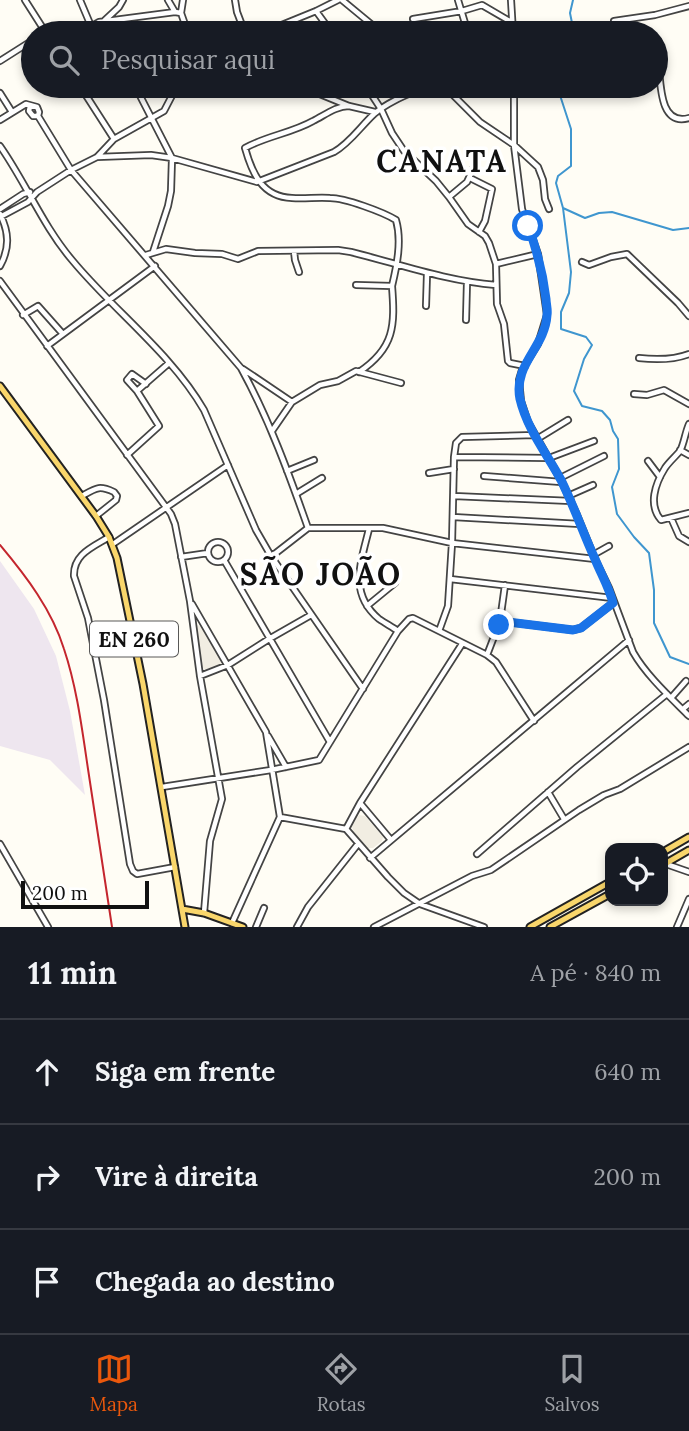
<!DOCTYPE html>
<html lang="pt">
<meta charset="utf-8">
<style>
:root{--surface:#171b24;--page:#20242c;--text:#f1f3f6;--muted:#9ea1a6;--line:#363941;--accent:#ea580c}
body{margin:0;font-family:Lora,serif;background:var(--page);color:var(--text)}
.controls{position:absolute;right:21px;bottom:21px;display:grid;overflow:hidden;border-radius:14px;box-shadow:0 4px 10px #0003}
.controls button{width:63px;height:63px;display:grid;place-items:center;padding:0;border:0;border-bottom:2px solid var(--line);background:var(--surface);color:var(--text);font:35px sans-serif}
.scale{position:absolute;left:21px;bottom:18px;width:128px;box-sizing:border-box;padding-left:7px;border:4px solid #111;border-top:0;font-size:19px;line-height:24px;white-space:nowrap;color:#111;-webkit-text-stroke:5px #fff;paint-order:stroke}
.stop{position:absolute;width:21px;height:21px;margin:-16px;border:5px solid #1a73e8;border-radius:50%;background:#fff}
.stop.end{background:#1a73e8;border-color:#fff;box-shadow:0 2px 7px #0008}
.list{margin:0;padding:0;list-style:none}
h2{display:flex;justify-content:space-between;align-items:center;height:91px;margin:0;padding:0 28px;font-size:30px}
h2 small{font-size:23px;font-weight:400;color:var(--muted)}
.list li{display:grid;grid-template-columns:46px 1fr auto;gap:21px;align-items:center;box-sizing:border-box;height:105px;padding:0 28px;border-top:2px solid var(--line)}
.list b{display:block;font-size:26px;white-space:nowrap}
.list em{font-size:23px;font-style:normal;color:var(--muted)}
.icon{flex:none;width:38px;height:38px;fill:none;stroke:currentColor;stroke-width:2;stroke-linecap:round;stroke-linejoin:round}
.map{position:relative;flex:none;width:689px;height:927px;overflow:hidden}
.search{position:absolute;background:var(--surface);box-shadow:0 4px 10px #0003;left:21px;right:21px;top:21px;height:77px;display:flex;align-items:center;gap:18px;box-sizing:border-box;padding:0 24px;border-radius:38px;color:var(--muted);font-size:26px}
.sheet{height:406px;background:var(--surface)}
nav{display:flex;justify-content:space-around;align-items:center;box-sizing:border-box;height:98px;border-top:2px solid var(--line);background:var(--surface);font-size:19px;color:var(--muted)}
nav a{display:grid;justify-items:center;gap:4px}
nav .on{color:var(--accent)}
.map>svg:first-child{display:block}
.industrial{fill:#eee6ef}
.plaza{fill:#f1ede2}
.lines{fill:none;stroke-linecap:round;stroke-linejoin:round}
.stream{stroke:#3f96cf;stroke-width:2}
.minor-casing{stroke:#444;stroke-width:8}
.major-casing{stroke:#222;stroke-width:9}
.minor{stroke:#fff;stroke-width:4.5}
.major{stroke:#f9d66b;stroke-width:5}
.rail{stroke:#c4262e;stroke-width:2}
.route{stroke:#1a73e8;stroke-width:9}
.labels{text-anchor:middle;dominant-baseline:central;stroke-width:7;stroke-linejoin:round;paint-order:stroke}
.shield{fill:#fff;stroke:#585858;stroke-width:2}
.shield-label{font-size:21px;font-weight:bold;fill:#111}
.district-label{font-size:30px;font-weight:bold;letter-spacing:2px;fill:#111;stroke:#fff}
</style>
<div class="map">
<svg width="689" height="927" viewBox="0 0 689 927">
<rect width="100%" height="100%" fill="#fffdf5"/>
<!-- industrial -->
<path class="industrial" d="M0 561 34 609 56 656 70 711 85 795 50 760 0 746Z"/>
<!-- plaza -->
<path class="plaza" d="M197 625 200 626 219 655 221 662 220 665 207 669H204L202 666 195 627Z
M359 815 365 816 383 837 382 841 373 848H368L353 831 352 826Z"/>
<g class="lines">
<!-- stream -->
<path class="stream" d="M573 0 570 13 574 33
M557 86 571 129V166L558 176 556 183 563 208 571 272 569 293 561 312V329L586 337 592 345 584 359 574 391 582 406 602 411 610 420 613 431 618 439 619 469 612 487 617 514 634 537 649 553 654 590V623L670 657 689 664
M563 208 585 218 599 213 612 212 673 230 689 228"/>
<!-- minor casing -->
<g class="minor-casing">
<path id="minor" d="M25 0 46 33
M80 0 91 26
M168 0 175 12
M235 0 237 12 245 33
M342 0 382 33
M458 0 468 33
M511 0 513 33
M316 11 332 33
M181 13 183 0
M413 19 462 11 482 5 513 23
M119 20 122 33
M104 21 119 7 123 0
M614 21 655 15 689 6
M80 33 99 22 175 12 181 13 188 33
M262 33 316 11 338 0
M658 60C661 80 658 127 689 118
M0 61 33 40
M80 86 114 139
M135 86 172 158 171 191 168 206 153 252
M300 86 349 106 375 112
M366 86 381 109 392 133 404 151 436 181 449 197 468 224 485 236 489 243 496 264 497 304 504 324 508 361 510 363 525 366
M444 86 480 122 514 145 538 167 543 180 545 199 549 209
M514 86V145L522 209 538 254 547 315 538 344 522 370 519 380 521 401 528 422 562 482 577 515 595 559 609 588 633 652C646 675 670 697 689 716
M0 93 12 112
M30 106 29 111 33 116H38
M349 106C336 106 325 115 313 121 292 133 266 136 245 148 252 173 262 197 292 198 305 199 317 197 330 198 345 198 383 212 396 220 402 241 397 265 392 286L356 285
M0 120 26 104 37 107 39 112 38 116 71 170 241 368C269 419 289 474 308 528
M0 146C26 183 43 226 72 260 114 311 171 353 204 410L256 530 271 556 363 689
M97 157 151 155 172 158 257 182 334 152C350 143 360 127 374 114 389 101 409 94 427 86
M470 178 492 189 485 221 479 232
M449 197 467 182 474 167
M0 209 23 194 30 192
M0 214C9 232 10 248 0 266
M0 217 28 202 37 192 71 170 97 157 114 139 164 111 177 86
M294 251 295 260 299 272
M146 255 166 249 195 253 222 254 238 259 258 251 338 250 351 252C399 264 446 281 496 285
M582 262 589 265 611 257 627 254 678 303 689 316
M496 264 538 254
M0 281 171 514 175 524 190 601 200 676 222 799 210 841 204 913
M426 306 427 274
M23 315 38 306 62 333
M466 320 467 282
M47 346 155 266
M639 358C656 360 673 360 689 354
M243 369 292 402
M359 372C395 348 395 325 392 286
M137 391 127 380 132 374 146 384
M634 394 647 395 664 390 689 404
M689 424C685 433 684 444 680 451 675 457 669 462 665 468 655 484 648 505 661 520L689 513
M272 431 292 402 320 385 338 381 356 371 401 383
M537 439 568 420
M680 450 689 455
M127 455 159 426 137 391 169 363
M454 457 549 458 594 441
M648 461 660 477
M287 471 314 460
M429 473 454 469
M484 476 561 482
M560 478 604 456
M296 494 322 478
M82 496C96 488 99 485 114 492L117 496 116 500 96 516
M454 496 571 501
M568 496 593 485
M453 517 580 524
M671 518 679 536 689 542
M369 529C361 562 348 593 379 619 385 623 392 627 398 631
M109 537C93 547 73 554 74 576L88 618 104 700 130 864 133 871 137 874 175 867
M208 552a10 10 0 1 1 20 0a10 10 0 1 1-20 0Z
M113 544 228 465
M593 555 609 546
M272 556 308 528H383L452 543 595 559
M181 557 208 553
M224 560 330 742
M450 579 612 598
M192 604 266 732 280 817 232 923
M367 606 395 583
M500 621 505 585
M439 631 448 606 452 543 454 457 456 443 462 437 535 435
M487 655 500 621 573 630 581 628 613 603
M200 676 228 665 269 639 311 615
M671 698 686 681
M683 709 689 704
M268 736 286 767
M162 787 271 770 319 760 398 631 409 619 413 618 487 655 496 662 534 721
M548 792 564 819
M360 803 391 840
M280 817 346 829 388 877 404 893 420 904 484 927
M346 829 360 803 462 644
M0 844 48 927
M477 854 577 767 667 694
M370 858 629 640
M666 864 689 872
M256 927 264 908
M297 927 308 907 358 844
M374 927 472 876 491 870 579 810 604 795 620 789 689 747
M677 927 689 899"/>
</g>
<!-- major casing -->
<g class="major-casing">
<path id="major" d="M0 386 96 516 109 537 117 558 143 684 185 927
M663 852 689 837
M663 865 689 850
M182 909 204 913 243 927
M530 927 610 882
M550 927 610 894"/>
</g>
<!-- minor -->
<use href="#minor" class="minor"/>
<!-- major -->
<use href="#major" class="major"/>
<!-- rail -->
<path class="rail" d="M0 545C26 576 52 610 64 649 77 688 82 729 88 769 96 822 104 874 112 927"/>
</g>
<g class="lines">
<!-- route -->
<path class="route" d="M499 625 500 621 573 630 581 628 613 603C609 587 601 574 595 559 583 533 574 506 561 480 547 454 527 429 520 399 513 364 545 348 547 315 548 310 546 304 546 299 543 274 537 250 528 226"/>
</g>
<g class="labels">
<!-- shield labels -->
<rect class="shield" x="90" y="621.5" width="88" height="35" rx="5"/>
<g class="shield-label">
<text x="134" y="639">EN 260</text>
</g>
<!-- district labels -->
<g class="district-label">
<text x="442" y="161">CANATA</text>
<text x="321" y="574">SÃO JOÃO</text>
</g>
</g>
</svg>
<div class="controls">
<button><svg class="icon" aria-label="locate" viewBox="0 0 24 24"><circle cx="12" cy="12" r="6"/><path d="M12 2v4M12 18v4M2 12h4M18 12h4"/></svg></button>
</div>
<div class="scale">200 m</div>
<div class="stop" style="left:528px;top:226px"></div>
<div class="stop end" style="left:499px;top:625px"></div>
<div class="search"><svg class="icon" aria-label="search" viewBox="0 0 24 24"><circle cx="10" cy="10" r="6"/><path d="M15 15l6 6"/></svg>Pesquisar aqui</div>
</div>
<section class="sheet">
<h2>11 min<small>A pé · 840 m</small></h2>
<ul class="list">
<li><svg class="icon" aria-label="ahead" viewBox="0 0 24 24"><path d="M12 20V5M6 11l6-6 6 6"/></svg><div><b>Siga em frente</b></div><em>640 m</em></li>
<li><svg class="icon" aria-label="right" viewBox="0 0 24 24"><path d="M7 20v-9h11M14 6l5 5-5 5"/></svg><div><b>Vire à direita</b></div><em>200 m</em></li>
<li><svg class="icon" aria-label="arrive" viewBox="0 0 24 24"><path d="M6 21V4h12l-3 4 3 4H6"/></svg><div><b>Chegada ao destino</b></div></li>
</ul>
</section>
<nav>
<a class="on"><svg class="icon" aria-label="map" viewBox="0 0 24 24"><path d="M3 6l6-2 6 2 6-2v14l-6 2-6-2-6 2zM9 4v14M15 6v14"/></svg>Mapa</a>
<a><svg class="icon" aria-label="directions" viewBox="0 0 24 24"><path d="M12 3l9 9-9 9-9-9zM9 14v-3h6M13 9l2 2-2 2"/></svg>Rotas</a>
<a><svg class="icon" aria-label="saved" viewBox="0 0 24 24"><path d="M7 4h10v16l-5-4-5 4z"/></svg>Salvos</a>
</nav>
